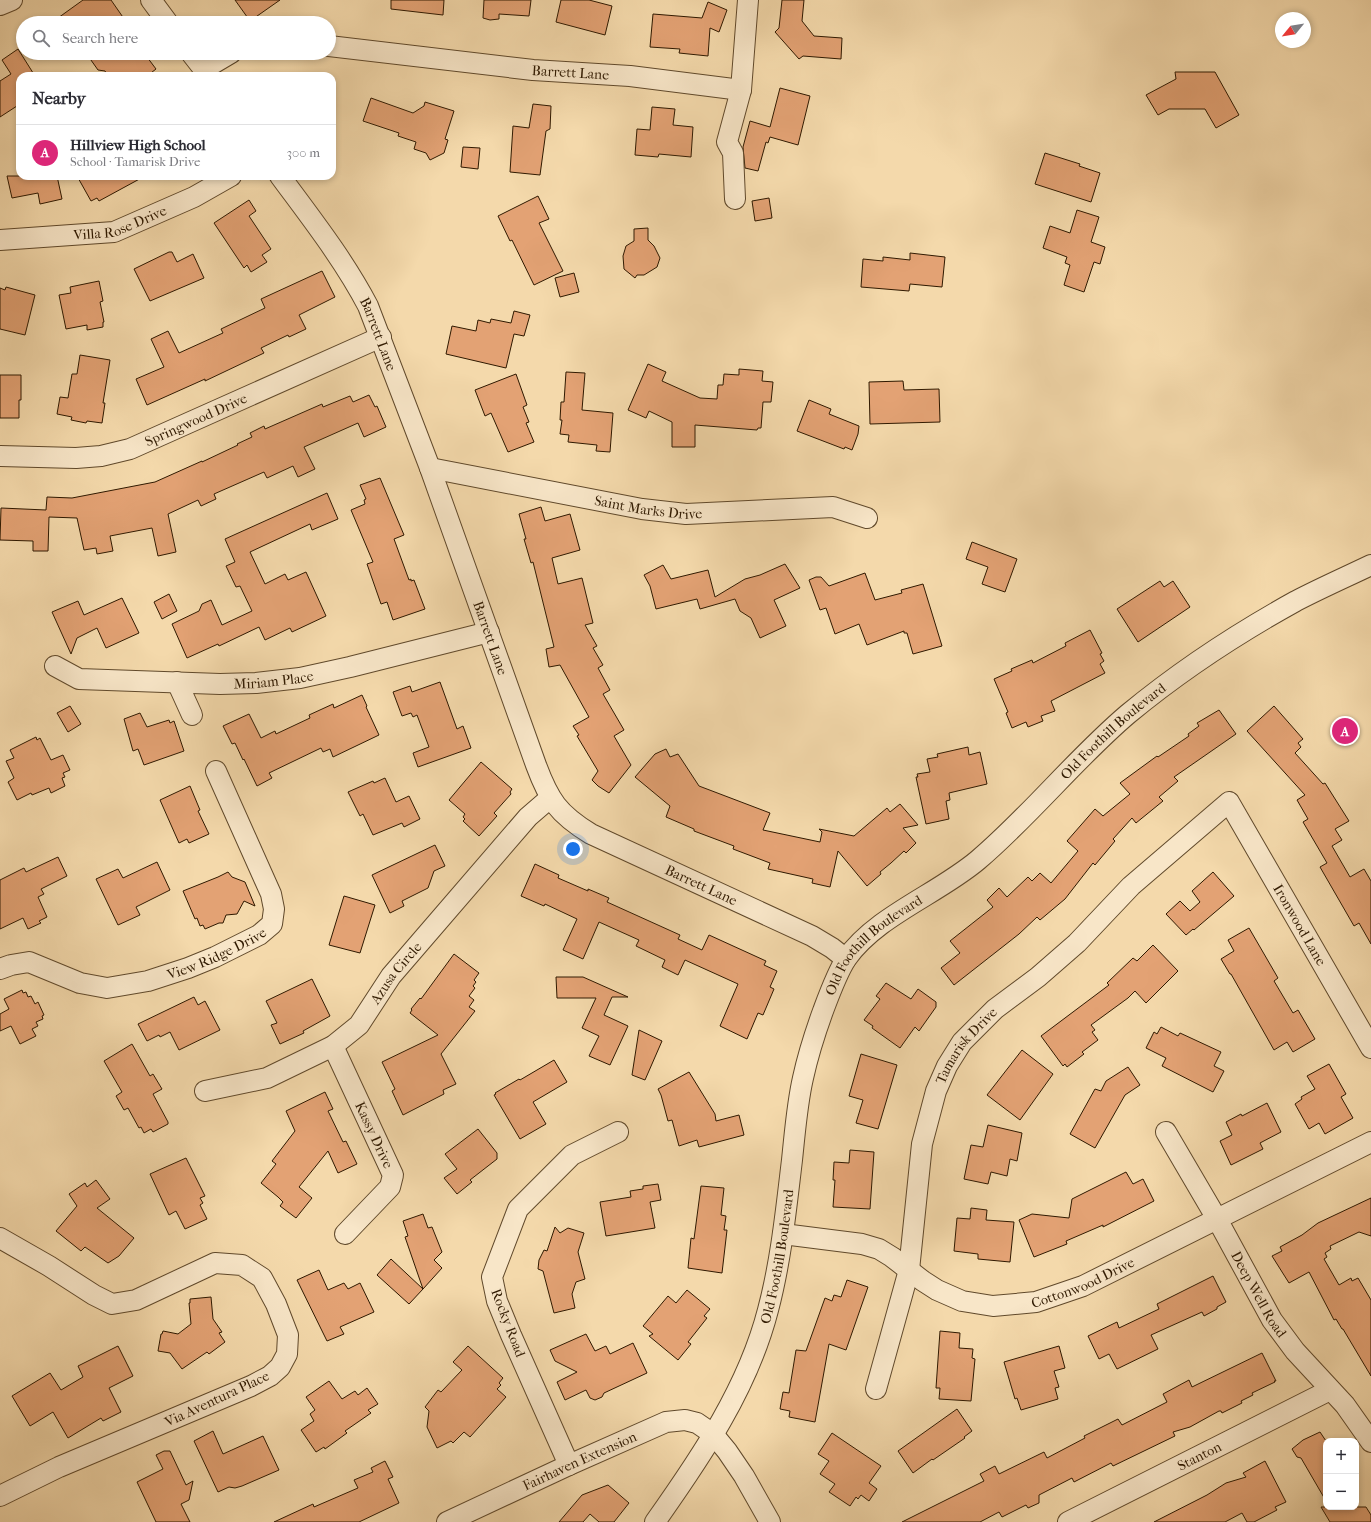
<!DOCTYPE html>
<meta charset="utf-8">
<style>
:root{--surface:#fff;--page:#f7f7f7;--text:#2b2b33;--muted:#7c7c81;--line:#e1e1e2;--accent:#db2777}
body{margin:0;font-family:"IM FELL French Canon",serif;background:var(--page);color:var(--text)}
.controls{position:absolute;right:12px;bottom:12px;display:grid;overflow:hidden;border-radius:8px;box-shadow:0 2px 6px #0003}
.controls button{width:36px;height:36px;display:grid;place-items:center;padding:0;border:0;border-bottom:1px solid var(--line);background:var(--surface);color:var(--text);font:20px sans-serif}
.compass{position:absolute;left:1275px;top:12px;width:36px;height:36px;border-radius:50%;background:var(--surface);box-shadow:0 2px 6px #0003;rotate:240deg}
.you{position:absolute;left:573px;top:849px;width:14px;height:14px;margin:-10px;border:3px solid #fff;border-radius:50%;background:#1a73e8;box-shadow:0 0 0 6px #1a73e833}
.badge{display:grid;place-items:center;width:26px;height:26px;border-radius:50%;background:var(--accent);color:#fff;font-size:13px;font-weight:700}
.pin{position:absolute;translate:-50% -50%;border:2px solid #fff;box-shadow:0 1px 4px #0006}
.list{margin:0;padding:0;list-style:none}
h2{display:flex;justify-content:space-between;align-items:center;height:52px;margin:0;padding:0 16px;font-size:17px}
h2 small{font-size:13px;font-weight:400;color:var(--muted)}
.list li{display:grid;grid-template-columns:26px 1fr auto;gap:12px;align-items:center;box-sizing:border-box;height:56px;padding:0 16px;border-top:1px solid var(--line)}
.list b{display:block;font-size:15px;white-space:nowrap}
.list p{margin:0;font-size:13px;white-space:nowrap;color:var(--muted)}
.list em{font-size:13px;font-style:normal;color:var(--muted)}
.icon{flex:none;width:22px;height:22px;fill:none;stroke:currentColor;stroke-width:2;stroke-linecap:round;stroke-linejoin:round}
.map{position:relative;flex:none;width:1371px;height:1522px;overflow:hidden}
.search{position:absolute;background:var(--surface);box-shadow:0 2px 6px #0003;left:16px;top:16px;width:320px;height:44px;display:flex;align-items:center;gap:10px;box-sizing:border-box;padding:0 14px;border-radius:22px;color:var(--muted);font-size:15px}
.panel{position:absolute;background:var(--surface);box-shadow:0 2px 6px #0003;left:16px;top:72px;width:320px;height:108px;border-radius:12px}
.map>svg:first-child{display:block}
.building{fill:#e3a274;stroke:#2f1900}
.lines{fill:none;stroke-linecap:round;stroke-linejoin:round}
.minor-casing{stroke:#60492b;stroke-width:22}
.minor{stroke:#f8e6c8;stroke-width:20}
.labels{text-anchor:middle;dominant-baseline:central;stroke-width:3;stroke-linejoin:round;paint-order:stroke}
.street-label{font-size:14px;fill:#2f1900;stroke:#f8e6c8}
</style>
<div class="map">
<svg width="1371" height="1522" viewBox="0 0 1371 1522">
<rect width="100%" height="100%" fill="#f4d9ab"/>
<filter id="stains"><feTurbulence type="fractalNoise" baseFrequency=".005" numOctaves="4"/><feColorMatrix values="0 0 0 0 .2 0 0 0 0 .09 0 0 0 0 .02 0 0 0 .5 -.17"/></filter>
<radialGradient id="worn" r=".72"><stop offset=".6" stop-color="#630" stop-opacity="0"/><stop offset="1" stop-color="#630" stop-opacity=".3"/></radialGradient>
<!-- building -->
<path class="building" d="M83 0H111L127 23H51Z
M235 0H280L250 21Z
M391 0H444L443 15 391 9Z
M484 0H531L529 16 499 14V19L490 20 483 18Z
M561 0H589L612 6 605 35 556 22Z
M782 0H804L802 21 814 36 842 38 841 59 803 56 799 59 775 32 779 28Z
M708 2 727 10 719 32 710 28 708 56 679 53 680 49 650 47 653 14 702 18Z
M18 49 35 76H20V104L0 117V81L11 74 2 60Z
M86 53H144L156 69 147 76H108L105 71 98 70Z
M1175 72H1215L1239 115 1216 128 1205 109H1169L1158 115 1146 95 1176 79Z
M780 88 810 96 798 145 770 137 768 143 766 142 758 171 745 168 743 147 750 121 770 127Z
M371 98 413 113 424 106 425 102 454 111 445 139 448 140 444 153 430 160 426 153 414 149 416 142 398 136 399 133 363 121Z
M533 104 551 106 550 129 546 131 540 175 510 172 513 126 529 128Z
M652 107 675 109 673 125 693 127 691 157 659 154 658 157 635 155 637 129 650 130Z
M463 147 480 148 478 169 461 167Z
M1045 153 1080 164 1079 166 1100 173 1091 202 1035 184Z
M7 176H57L62 199 40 204 38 193 12 198Z
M77 176H145L99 201 97 198 91 201Z
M538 196 549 219 539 223 563 271 534 285 512 240 510 241 498 216Z
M769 198 772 218 755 221 752 201Z
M249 200 256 211 249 216 271 249 262 255 267 262 251 272 247 265 244 268 214 223Z
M1077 210 1099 217 1091 242 1105 247 1100 264 1094 262 1084 292 1064 285 1070 265 1065 263 1067 257 1043 248 1050 226 1070 233Z
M648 228V240L654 246 660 258 657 267 644 275H637L635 278 624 269 623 256 626 246 634 241V229Z
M169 252H172L177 262 193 254 204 278 150 301 134 269Z
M910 253 945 257 942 287 910 284 909 291 861 287 863 259 883 261V257L910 260Z
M322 271 335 297 299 315 306 329 289 337 288 335 261 348 264 353 205 381V379L147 405 136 379 164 367 151 339 168 331 179 353 223 333 221 329 265 308 261 299Z
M574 273 579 292 560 297 555 278Z
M99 281 103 301 100 302 104 322H103V327L87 330V325L66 329 59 295 71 293 70 287Z
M6 287 35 295 25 335 0 329V288L5 290Z
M514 311 530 315 524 336 514 334 506 368 446 354 452 326 476 331 478 320 490 323 491 319 511 323Z
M80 355 110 360 103 403H105L102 423 87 421 86 423 71 420 72 417 57 414 60 397 68 398 72 374H77Z
M648 364 666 372 662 381 700 398 717 399 718 385H723L724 374 739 375V369L763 371 762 381 773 382 771 402H763L761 428H758L757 430 695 425V447H672V422L649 411 646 418 628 410Z
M566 372 585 373 582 410 613 413 610 452 596 451 597 445 568 442 569 435 560 434 562 420H560L561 402H564Z
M516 374 527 405 523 407 529 422 526 423 534 442 508 452 491 413 485 416 475 390Z
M0 375H21V400H19V418H0Z
M903 381 904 390 939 389 940 422 870 424 869 382Z
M369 395 375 407 377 406 386 427 364 437 358 423 304 447 315 469 298 477 293 466 267 478 264 472 214 494 216 499 201 506 198 500 168 514 176 552 158 556 152 528 110 536 113 551 97 554 96 548 84 550 77 518 49 517 48 551H33V541L0 540 1 508 46 510 47 497 72 498 155 482 202 461V462L238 445 237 444 252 437 250 433 264 426 265 429 322 404 323 407 350 396 353 402Z
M809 400 831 409 829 414 859 426 858 434 852 450 845 447 844 449 797 431Z
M380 478 404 535 394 539 409 580 411 579V581L414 580 425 609 393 620 387 602 381 604 367 564 373 562 351 510 365 504 364 500 366 499 360 485Z
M327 493 338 519 312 530 310 524 250 552 265 584 285 574 288 580 306 572 326 616 292 632 290 628 265 640 259 627 219 646 218 644 187 658 172 624 199 611 202 604 211 600 222 625 252 611 240 586 236 587 226 566 235 562 225 539Z
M541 507 545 521 570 514 580 550 552 558 558 584 582 578 593 623 585 625 597 646 593 648 603 665 598 668 610 690 603 694 624 730 614 736 631 765 609 793 598 786 592 780 598 771 577 736 579 735 573 726 589 717 560 665 549 667 546 649 554 647 533 562 531 563 524 539H526L519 514Z
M972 542 1017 559 1005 592 982 584 988 567 966 559Z
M785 564 800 588 774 600 786 626 760 638 751 618 740 611 735 599 700 609 697 599 656 609 650 586 644 575 663 565 671 579 708 570 715 597 745 579 760 575Z
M865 573 875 600 902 593 901 590 923 584 942 646 913 654 907 633H904V631L867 645 859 624 835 634 826 608 820 610 809 580 816 577H821L829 586Z
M1160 581 1164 587 1173 581 1190 607 1138 642 1117 609Z
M169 594 177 611 162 619 154 602Z
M122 598 139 633 106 648 97 628 77 638 71 654 52 612 78 601 84 615Z
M1090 630 1102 653 1100 654 1104 661 1100 664 1105 673 1051 701 1055 711 1041 716 1043 721 1028 727 1026 722 1012 728 1006 713 1008 712 994 679 1012 671 1011 669 1032 660 1033 663 1066 646 1065 643Z
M440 682 457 729 463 726 471 748 418 767 413 753 429 747 417 715 413 717 411 713 402 716 393 692 410 686 412 692Z
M362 695 367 706 366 707 379 735 333 757 330 749 323 752 321 748 269 773 272 778 257 786 244 759 243 760 235 743 232 744 223 726 249 714 261 738 275 731 276 734 310 718 309 715 333 704 334 708Z
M70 706 81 724 68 732 57 713Z
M1274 706 1303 739 1298 743 1301 747 1295 753 1323 784 1325 783 1349 821 1335 829 1342 840 1332 846 1350 877 1364 869 1371 881V944L1359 923 1354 926 1320 867 1327 863 1303 822 1308 819 1297 800 1305 795 1247 731Z
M1219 710 1236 734 1174 777 1178 781 1159 797 1163 801 1136 823 1132 818 1113 839 1115 841 1095 865 1093 863 1065 899 1040 920 1037 917 1019 934 954 985 941 968 960 953 950 941 993 907 987 900 999 888 1007 897 1028 877 1032 881 1040 873 1051 883 1078 851 1067 841 1095 809 1103 816 1130 794 1120 783 1157 756 1158 757 1189 736 1188 734 1199 726 1197 723Z
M140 713 147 727 169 720 170 723 174 721 184 751 144 765 138 749 133 751 124 719Z
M36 737 37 740 40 738 51 760 63 755 70 770 63 773 65 777 62 778 65 786 51 793 49 788 32 795 31 793 17 800 8 782 14 778 6 761 14 758 10 750Z
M968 747 969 755 980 752 987 784 949 793 950 800 946 801 949 819 926 824 916 777H918L917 774 930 772 927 759 938 757 937 754Z
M666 749 670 757 678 754 699 786 770 813 763 830 820 842 822 832 819 829 854 836 887 808 890 812 900 804 918 825 903 828 916 843 906 853 904 851 891 863 880 872 881 874 867 886 838 851 830 887 812 883 813 879 768 869 770 863 733 849 734 846 694 831V829L666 817 670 806 635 777 655 754Z
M481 762 512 789 510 792 511 794 494 813 497 816 479 836 463 821 465 819 463 817 465 814 449 800Z
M385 778 396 802 409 796 420 819 404 827 402 823 373 835 363 814 360 816 348 792 373 781 374 783Z
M190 786 200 810 198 811 209 834 189 843 187 839 179 843 160 800Z
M435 845 445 866 434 871 428 888 402 901 404 906 390 913 372 875Z
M58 857 67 876 41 889 44 894 38 897 47 917 39 921 41 923 28 929 23 918 0 929V880L24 868 26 872Z
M157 862 170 890 136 907 140 915 118 925 96 879 118 869 123 878Z
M535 864 559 875 558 878 588 891V889L609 898 607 902 680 935 678 939 702 950 709 935 766 961 764 965 777 971 770 987 774 989 763 1015 758 1013 747 1039 720 1026 738 984 685 960 678 975 662 967 665 960 636 946 639 940 599 922 583 959 563 950 577 919 545 904 544 906 521 896Z
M228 872 232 877 245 882 255 906 244 901 237 914 226 915 223 923H219L205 929 203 925 200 926 197 918 195 919 183 891 218 877Z
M1213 872 1234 896 1194 930 1193 929 1186 935 1166 914 1180 901 1190 911 1200 902 1192 891Z
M344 896 375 905 360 953 329 945Z
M1249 928 1278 978 1274 981 1293 1013 1298 1010 1315 1039 1293 1052 1287 1042 1274 1050 1231 974H1230L1221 959 1234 951 1228 940Z
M1153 945 1178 971 1146 1003 1135 991 1128 998 1091 1025 1095 1030 1092 1032 1098 1040 1082 1052 1084 1054 1067 1067 1065 1064 1063 1066 1041 1036 1109 985 1107 983 1133 958 1137 961Z
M454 954 479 973 474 980 476 982 473 986 475 988 469 996 474 1000 469 1007 475 1011 441 1054 456 1084 443 1090 444 1094 403 1115 392 1091 395 1089 382 1062 438 1035 410 1013 412 1010 411 1009 420 998 421 999Z
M556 977H583L628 997H612L604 1015 628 1026 610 1065 589 1056 599 1036 582 1028 596 998H557Z
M312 979 330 1016 303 1031 304 1033 280 1044 271 1025 277 1023 266 1001Z
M886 983 911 999 918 989 936 1002V1007L919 1031 915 1027 900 1048 872 1028 873 1026 864 1020 880 999 876 996Z
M22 990 23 993 26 992 28 997 31 996 35 1004 38 1002 44 1015 42 1016 43 1019 36 1022 38 1026 32 1029 36 1036 20 1044 11 1026 0 1031V1014L9 1009 4 999Z
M194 997 198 1005 205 1001 220 1030 179 1050 170 1032 160 1037 159 1035 147 1041 138 1024Z
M1161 1027 1178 1036 1180 1033 1221 1052 1214 1066 1224 1071 1213 1092 1162 1066 1166 1058 1146 1048 1154 1032 1157 1034Z
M639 1030 662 1041 645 1080 632 1075Z
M132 1044 150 1076 153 1074 162 1089 153 1094 168 1122V1124L153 1132 151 1129 144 1133 141 1127 139 1128 128 1108 124 1110 116 1096 122 1092 104 1061Z
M1022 1050 1053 1074 1020 1120 987 1095Z
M861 1054 897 1065 878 1129 856 1123 863 1100 849 1096Z
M554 1060 567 1082 533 1102 546 1124 520 1139 494 1095 496 1094 495 1093 519 1079 520 1080Z
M1329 1064 1346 1094 1341 1097 1353 1118 1325 1134 1319 1123 1309 1129 1295 1104 1302 1099 1301 1097 1315 1089 1307 1076Z
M1128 1067 1140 1085 1125 1095 1095 1148 1070 1134 1095 1089 1101 1091 1106 1081Z
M689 1072 715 1114 716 1121 739 1115 744 1135 699 1147 697 1140 679 1146 672 1120 668 1121 661 1095 658 1089Z
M325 1092 333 1109 328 1111 343 1142 346 1141 357 1164 338 1173 328 1151 299 1187 312 1198 296 1218 280 1206 283 1202 278 1197 261 1183 276 1164 272 1161 295 1131 286 1111Z
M1267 1103 1281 1132 1260 1143 1263 1149 1231 1165 1220 1141 1232 1135 1226 1122 1241 1114 1242 1116Z
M988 1125 1022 1133 1017 1161 1010 1159 1007 1176 991 1172 988 1184 964 1179 971 1145 983 1147Z
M478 1129 497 1153V1159L470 1180 472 1182 457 1194 444 1178 457 1169 445 1154Z
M850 1150 874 1152 870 1209 833 1207 835 1180H833L834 1162 849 1163Z
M186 1158 205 1196 200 1198 203 1203 200 1205 207 1219 185 1229 176 1211 169 1215 150 1174Z
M1126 1172 1133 1184 1143 1179 1154 1201 1103 1227V1225L1066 1241 1067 1244 1034 1257 1019 1220 1032 1214 1069 1218 1072 1199Z
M96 1180 110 1199 97 1208 134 1238 119 1256 108 1263 85 1247 81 1251 56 1231 77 1206 69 1194 85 1183 87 1187Z
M658 1184 661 1200 650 1202 655 1228 606 1236 600 1202 631 1197 630 1191 643 1189V1186Z
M701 1186 724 1188 721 1215 726 1216 724 1230H727L722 1273 688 1268 691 1238 694 1239Z
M1371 1198V1236L1359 1232 1330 1246 1331 1249 1325 1253 1327 1257 1324 1259 1339 1285 1351 1278 1352 1281 1358 1278 1371 1300V1376L1343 1329H1342L1336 1319 1334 1320 1309 1272 1289 1283 1272 1256 1282 1251 1280 1247 1302 1235 1318 1223Z
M971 1208 987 1210 986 1220 1014 1222 1010 1262 978 1259V1254L954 1251 957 1218 970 1219Z
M423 1214 428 1228 432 1227 442 1252 434 1260 442 1268 423 1289 405 1237 408 1236 403 1221Z
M555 1227 560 1233 568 1228 584 1233 578 1252 585 1279 576 1282 572 1294 575 1308 554 1313 543 1271 538 1269 539 1260 544 1250 547 1251Z
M391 1259 423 1289 409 1304 377 1275Z
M319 1270 328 1290 344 1283 348 1289 360 1283 374 1312 340 1327 344 1334 327 1341 297 1280Z
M1213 1276 1226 1302 1217 1307V1309L1204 1316 1202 1312 1151 1335 1158 1349 1117 1369 1109 1354 1099 1359 1088 1336 1117 1322 1119 1328 1159 1309 1157 1304Z
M847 1280 868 1287 846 1350 829 1344 815 1422 789 1417 790 1411 780 1409 783 1392 789 1393 796 1350 806 1351 825 1298 832 1301 834 1295 841 1297Z
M687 1290 710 1309 704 1316 707 1318 688 1342 691 1344 678 1360 649 1336 653 1334 643 1326 668 1296 676 1303Z
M211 1297 213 1319 222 1332 219 1333 225 1342 209 1354 207 1352 182 1369 170 1353 158 1351 161 1334H162L163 1331 178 1334 191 1324 189 1303H190V1299Z
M940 1331 960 1333 959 1348 973 1349 972 1358 975 1359 971 1401 939 1399 940 1388H936Z
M586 1334 595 1351 606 1346 610 1354 633 1343 647 1373 604 1393 602 1397 595 1400 590 1398 586 1390 565 1400 557 1382 577 1372 555 1361 550 1350Z
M118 1346 133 1376 109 1388 121 1412 103 1421 101 1418 68 1438 53 1412 30 1426 12 1396 50 1373 61 1390 83 1377 78 1366Z
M468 1346 503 1378 499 1383 501 1385 497 1389 506 1397 470 1437 464 1432 453 1443 451 1441 437 1448 427 1427 429 1411 425 1407 438 1390 441 1392 462 1370 453 1362Z
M1059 1346 1065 1368 1054 1371 1059 1387 1055 1388 1058 1399 1021 1410 1017 1398 1015 1399 1004 1362Z
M1262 1353 1276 1381H1274L1275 1382 1252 1393 1253 1395 1241 1401 1242 1403 1222 1413 1221 1411H1219L1190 1427 1173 1432 1175 1436 1113 1466 1111 1463 1074 1482 1072 1478 1039 1495V1503L1028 1508 1026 1505 1002 1517 999 1512 980 1522H902L984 1481 980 1474 995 1466 999 1474 1044 1452 1047 1458 1085 1438 1084 1436 1118 1419 1122 1425 1167 1402 1163 1394 1189 1380 1192 1387Z
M329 1381 342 1399 355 1391 358 1395 367 1388 378 1404 368 1410 371 1413 345 1431 347 1433 325 1449 324 1447 316 1452 301 1430 314 1421 310 1414 315 1410 306 1397Z
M957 1409 972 1431 964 1437 965 1438 933 1460 932 1459 913 1473 898 1451Z
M213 1431 223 1454 263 1436 279 1470 242 1486 235 1488 229 1487 218 1492 194 1441Z
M1320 1432 1326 1441V1501L1301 1458 1297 1457 1292 1449 1303 1440Z
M832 1433 881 1466 869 1483 877 1489 869 1501 861 1495 858 1499 856 1497 850 1506 829 1492 835 1484 820 1474 829 1461 818 1454Z
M164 1451H170L186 1485 193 1481 189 1500 181 1504 190 1522H156L137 1482 163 1469 156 1455Z
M385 1461 393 1477 388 1479 399 1503 359 1522H274L313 1504 314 1507 358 1488 354 1480 373 1472 371 1468Z
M1265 1461 1286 1502 1275 1507 1277 1510 1254 1522H1247L1242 1513 1225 1522H1154L1207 1495 1226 1483 1246 1477 1243 1473Z
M608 1485 629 1503 614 1522H599L590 1514 583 1522H559L582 1495Z
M1321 1507H1366L1371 1515V1522H1330Z"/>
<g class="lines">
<!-- minor casing -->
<g class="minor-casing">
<g id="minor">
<path d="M151 0 168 23"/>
<path d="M0 5 12 0"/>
<path id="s1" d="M329 46 533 70 630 76 741 90"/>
<path d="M191 53 209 76"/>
<path d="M204 69 231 53"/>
<path id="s2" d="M280 176C311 218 344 260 368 306L430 468 536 765C549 800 558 814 591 834L812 936 832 948 846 959"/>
<path d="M735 199 733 153 727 142 741 90 748 0"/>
<path id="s3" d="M0 240 114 232 194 197 231 176"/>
<path id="s4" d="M0 456 76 458 101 456 130 449 381 337"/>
<path id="s5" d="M430 468 642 509 686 514 833 507 867 518"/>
<path id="s6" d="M55 666 79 679 220 684 256 683 300 678 350 667 489 632"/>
<path d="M177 682 192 715"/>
<path id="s7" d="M0 969 11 965 29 962 80 983 107 988 148 981 188 968 215 957 259 935 272 924 274 909 271 894 216 771"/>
<path id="s8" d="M333 1046 393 1175 390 1187 345 1234"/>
<path id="s9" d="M205 1091 267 1078 333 1046 359 1025 391 976 528 817 550 798"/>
<path id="s10" d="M1166 1132 1217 1219 1272 1320 1295 1351 1345 1405 1371 1442"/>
<path id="s11" d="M783 1234 862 1244 879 1249 892 1257 923 1281 937 1290 962 1301 993 1306 1036 1302 1083 1286 1371 1142"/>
<path d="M0 1238 49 1266 94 1295 112 1304 136 1300 215 1263 242 1265 262 1278 276 1304 288 1335 287 1354 280 1367 270 1376 251 1386 59 1467 0 1496"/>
<path id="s12" d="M876 1389 909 1270 922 1144 936 1091 947 1066 962 1042 995 1009 1038 977 1077 943 1131 886 1229 802 1371 1048"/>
<path d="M569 1465 511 1335 497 1301 492 1277 518 1209 572 1155 618 1132"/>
<path id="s13" d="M447 1522 569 1465 666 1422 685 1420 697 1423 713 1434 727 1451 744 1476 770 1522"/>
<path id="s14" d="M655 1522C701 1457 748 1388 768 1310 781 1261 786 1210 792 1160 795 1132 797 1104 803 1078 808 1055 815 1033 823 1011 829 995 837 973 846 959 876 916 938 894 978 860 1031 815 1075 759 1128 714 1180 671 1238 633 1296 601 1321 588 1346 577 1371 565"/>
<path id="s15" d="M1068 1522 1330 1390"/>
</g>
</g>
<!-- minor -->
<use href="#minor" class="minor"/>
</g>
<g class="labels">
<!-- street labels -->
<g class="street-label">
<text stroke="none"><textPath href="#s1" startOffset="243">Barrett Lane</textPath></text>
<text stroke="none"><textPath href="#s3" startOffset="122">Villa Rose Drive</textPath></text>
<text stroke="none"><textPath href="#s2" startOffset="187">Barrett Lane</textPath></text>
<text stroke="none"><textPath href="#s4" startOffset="203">Springwood Drive</textPath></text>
<text stroke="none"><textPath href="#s5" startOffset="222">Saint Marks Drive</textPath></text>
<text stroke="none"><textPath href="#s2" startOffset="511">Barrett Lane</textPath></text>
<text stroke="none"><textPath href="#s6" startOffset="222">Miriam Place</textPath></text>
<text stroke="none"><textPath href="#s14" startOffset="956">Old Foothill Boulevard</textPath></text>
<text stroke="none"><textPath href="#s2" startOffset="858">Barrett Lane</textPath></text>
<text stroke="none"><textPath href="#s12" startOffset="862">Ironwood Lane</textPath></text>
<text stroke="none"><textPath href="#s14" startOffset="632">Old Foothill Boulevard</textPath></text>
<text stroke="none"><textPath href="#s7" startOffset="228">View Ridge Drive</textPath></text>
<text stroke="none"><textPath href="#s9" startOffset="234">Azusa Circle</textPath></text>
<text stroke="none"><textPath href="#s12" startOffset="360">Tamarisk Drive</textPath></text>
<text stroke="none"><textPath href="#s8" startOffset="98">Kassy Drive</textPath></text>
<text stroke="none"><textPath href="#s14" startOffset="296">Old Foothill Boulevard</textPath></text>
<text stroke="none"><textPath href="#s11" startOffset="321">Cottonwood Drive</textPath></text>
<text stroke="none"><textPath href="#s10" startOffset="187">Deep Well Road</textPath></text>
<text transform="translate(508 1323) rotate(69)">Rocky Road</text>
<text transform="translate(217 1399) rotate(-25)">Via Aventura Place</text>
<text stroke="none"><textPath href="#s15" startOffset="147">Stanton</textPath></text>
<text stroke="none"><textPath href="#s13" startOffset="146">Fairhaven Extension</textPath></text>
</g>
</g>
<rect width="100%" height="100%" filter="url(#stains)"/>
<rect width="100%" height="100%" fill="url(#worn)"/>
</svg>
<div class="controls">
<button>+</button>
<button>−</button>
</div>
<svg class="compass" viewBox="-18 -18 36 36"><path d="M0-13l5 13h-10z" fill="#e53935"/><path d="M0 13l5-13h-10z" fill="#7c7c81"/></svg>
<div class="you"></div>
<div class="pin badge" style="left:1345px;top:731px">A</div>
<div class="search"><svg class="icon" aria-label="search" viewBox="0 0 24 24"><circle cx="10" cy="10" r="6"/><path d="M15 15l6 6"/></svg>Search here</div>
<section class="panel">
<h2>Nearby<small></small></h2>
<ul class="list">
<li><span class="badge">A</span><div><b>Hillview High School</b><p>School · Tamarisk Drive</p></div><em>300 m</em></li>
</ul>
</section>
</div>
